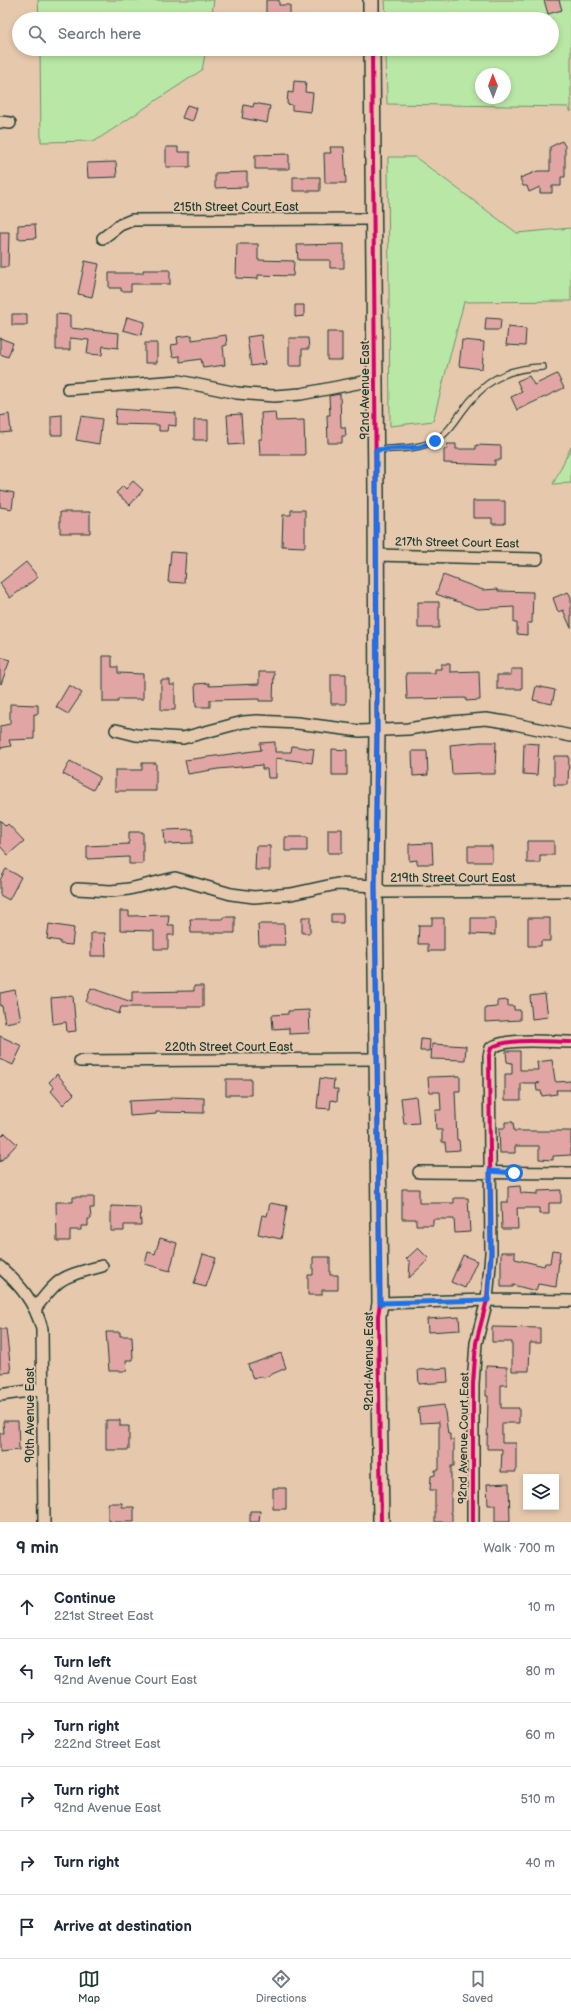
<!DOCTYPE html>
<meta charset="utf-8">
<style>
:root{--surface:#fff;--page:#f6f6f7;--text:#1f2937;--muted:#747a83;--line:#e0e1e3;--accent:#1f3d34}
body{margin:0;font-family:"Balsamiq Sans",sans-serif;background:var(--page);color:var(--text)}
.controls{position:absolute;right:12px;bottom:12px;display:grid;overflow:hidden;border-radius:0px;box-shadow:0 2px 6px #0003}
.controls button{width:36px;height:36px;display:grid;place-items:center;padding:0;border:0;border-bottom:1px solid var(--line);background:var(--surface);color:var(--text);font:20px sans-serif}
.compass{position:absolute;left:475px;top:68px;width:36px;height:36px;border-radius:50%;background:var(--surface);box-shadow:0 2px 6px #0003;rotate:359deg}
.stop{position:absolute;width:12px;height:12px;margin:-9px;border:3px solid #1a73e8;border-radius:50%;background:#fff}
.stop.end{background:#1a73e8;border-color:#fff;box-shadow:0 1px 4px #0008}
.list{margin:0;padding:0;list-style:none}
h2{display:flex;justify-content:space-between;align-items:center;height:52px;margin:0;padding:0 16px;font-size:17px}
h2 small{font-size:13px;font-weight:400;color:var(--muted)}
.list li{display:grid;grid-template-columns:26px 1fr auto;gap:12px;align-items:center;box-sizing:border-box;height:64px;padding:0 16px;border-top:1px solid var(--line)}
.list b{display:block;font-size:15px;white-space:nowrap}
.list p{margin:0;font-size:13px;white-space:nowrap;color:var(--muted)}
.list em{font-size:13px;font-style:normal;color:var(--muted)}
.icon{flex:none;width:22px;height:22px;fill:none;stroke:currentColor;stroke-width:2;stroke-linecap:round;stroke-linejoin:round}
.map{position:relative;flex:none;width:571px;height:1522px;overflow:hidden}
.search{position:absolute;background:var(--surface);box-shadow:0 2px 6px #0003;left:12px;right:12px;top:12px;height:44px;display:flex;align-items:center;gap:10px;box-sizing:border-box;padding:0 14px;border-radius:22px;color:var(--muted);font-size:15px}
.sheet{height:436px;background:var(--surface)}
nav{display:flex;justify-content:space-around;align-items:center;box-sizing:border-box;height:56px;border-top:1px solid var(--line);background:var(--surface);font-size:11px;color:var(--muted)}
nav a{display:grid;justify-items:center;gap:2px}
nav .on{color:var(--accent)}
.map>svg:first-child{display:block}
.green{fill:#b9e7a5;stroke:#6c926c;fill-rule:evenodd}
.building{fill:#e1a6a4;stroke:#1f3d34}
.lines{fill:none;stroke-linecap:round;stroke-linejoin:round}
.lane-casing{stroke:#1f3d34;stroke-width:8}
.street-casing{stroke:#1f3d34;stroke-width:14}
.secondary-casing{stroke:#1f3d34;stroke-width:18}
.lane{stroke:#e6c9ad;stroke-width:5.5}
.street{stroke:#e6c9ad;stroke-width:11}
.secondary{stroke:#e6c9ad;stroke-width:15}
.cycleway-casing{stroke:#e6c9ad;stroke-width:6}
.cycleway{stroke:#d6006c;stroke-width:4}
.route{stroke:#1a73e8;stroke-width:5}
.labels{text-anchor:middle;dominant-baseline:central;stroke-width:3.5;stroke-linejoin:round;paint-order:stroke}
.street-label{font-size:12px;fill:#1f3d34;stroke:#e6c9ad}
</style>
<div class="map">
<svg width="571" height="1522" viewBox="0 0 571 1522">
<rect width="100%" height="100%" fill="#e6c9ad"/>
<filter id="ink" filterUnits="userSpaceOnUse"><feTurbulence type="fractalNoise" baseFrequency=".025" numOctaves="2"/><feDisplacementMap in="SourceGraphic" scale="8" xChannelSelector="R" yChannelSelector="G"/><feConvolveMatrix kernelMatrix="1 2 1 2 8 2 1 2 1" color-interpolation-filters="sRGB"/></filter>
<g filter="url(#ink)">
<!-- green -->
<path class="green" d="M38 0H214L211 19H39Z
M385 0H571V112L568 107 387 104 386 49H552V19H386ZM481 74H505V98H481Z
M40 49H206L202 70 95 141 41 142Z
M388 157H415L517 233 571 228V301L464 302 433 421 390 426Z
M571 447V483L553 484Z"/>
<!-- building -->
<path class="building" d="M266 0H279V5H290V19H266Z
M544 0H559L562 10 548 14Z
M294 81 306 82 305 92 313 93 311 112 292 110V105L287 104 288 92 293 93Z
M254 103 270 106 267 123 242 118 244 105 253 107Z
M187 105 197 108 193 121 182 118Z
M562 141 565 146V177H561V186H552V193H540V187L529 192 527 186H523L520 178 538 171H550V147Z
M166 147H178V152H190V167H166Z
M330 147H344L346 183H325L324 153H331Z
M289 154V169H255V155Z
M116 162 117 177 88 178 87 163Z
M247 172V187L215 188V173Z
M293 177H320V191H293Z
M35 224 36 238 18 239V225Z
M0 232H9L8 267H0Z
M237 244H258V260L294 261 293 276 258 275V279L236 278Z
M344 244V268H330V260H298L297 245Z
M85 261 99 264 92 297 78 294Z
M143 270H170V284H131V291H121V288H109V273H143Z
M295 305H304V316L295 317Z
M12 314H27V325H12Z
M56 314 70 315V328L119 333 118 348 103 346 102 355 87 354 89 340 70 338V350H56Z
M127 317 145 322 141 335 123 330Z
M486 318 501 319 500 330H485Z
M508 327 526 329 525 346 506 345Z
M327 332H342V360H327Z
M192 335V340L226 335 227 345 223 346 225 365 203 368 201 359 180 362V356L173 357 171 345 178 344 177 337Z
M261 335 265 364 251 366 247 337Z
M0 338 13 343 8 357 0 354Z
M289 338H308L309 349H302V366H289Z
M462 340 484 342 482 369 459 366Z
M145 343H157V363H145Z
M557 374 564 388 517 410 511 397 522 392 517 381 529 376 534 385Z
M340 394 341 427H345L346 436H342V443H328L327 415H330L329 396Z
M116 409 176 413V426L168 425 167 431H159V425L115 424Z
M275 412 276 421 304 420 305 455H260L259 439H262L261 413Z
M9 414 11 432 0 433V416Z
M241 414 243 444 229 445 227 415Z
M62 415V435H51V416Z
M81 416 102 419 99 444 76 440Z
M194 420H208V440H194Z
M447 444H456V449H476V445L501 446V460H495V465L444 463V449H448Z
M133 481 143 490 130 505 116 493 123 486 126 489Z
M0 490 14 493 12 509 0 507Z
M473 501H505V524H492V518H473Z
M291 510H305V547L282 546 283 515H291Z
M60 512H90V533H60Z
M171 552 186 553 184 583 168 582Z
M26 562 38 577 10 598 0 583Z
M443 575 483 590 498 589V591L533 592 532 623H527V635L517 634V623H514V607L478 609 436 594Z
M568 592 571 597V628L563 610 558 612 553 598Z
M418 602H439V628H418Z
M103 656H112V667H118V673L143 674V699H118V702H103Z
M0 657 10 660 1 684 0 683Z
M441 664H450V672L479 671 480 700 466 701V698L407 699 406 673H435V669H441Z
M511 669H522V689H497V675H511Z
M259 672H274L273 701H259V699L210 700V707H196L195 684 209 683V686L259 684Z
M331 674H346V704H331Z
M161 680H170V685H175V710H161Z
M69 685 82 693 68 714 56 707Z
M536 686 555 690 552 704 533 700Z
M10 704 38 705V714H34V739L9 740 11 746 0 748V726L10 724Z
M275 742V752H291L292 746 314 749 312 763 276 758V778H268L267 769H262V765L218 769 188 774 185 760 261 750 260 743Z
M480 742H496L495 774H480V773L452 774 450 745Z
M524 743 539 744 537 775 523 774Z
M332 749 347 750V775H332Z
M412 751H427L428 775 413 776Z
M554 756H569L568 785H554Z
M70 761 100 777 93 790 63 774Z
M142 763H156V791H115V770H142Z
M0 820 6 826 8 824 24 841 8 855 0 846Z
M193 829V843L165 844 164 830Z
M328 829H342V853H328Z
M129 832H143V864H129V857L87 859V846L129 844Z
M285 837H307V851H285Z
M527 841H554V855H540V863H527Z
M432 843 433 864H417V860L409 861V844Z
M256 846H270V870H255Z
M468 846H492V862H468Z
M6 869 21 877 9 900 0 895V880Z
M120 911H129V916L169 915 168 925H174V935H168V949H154V931L120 930Z
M331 914H343V923H331Z
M223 917H235V933H191L190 919H223Z
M302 917H310V933H302Z
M432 918H444V951H428V944H418L419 925H432Z
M471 918H495V935L471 934Z
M528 918H550V941H541V946H528Z
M49 924 74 928 72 945 60 944V941L47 939Z
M258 924H284L285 945H259Z
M91 933H105L106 956H91Z
M194 986H203V1007H121L119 1014 86 1002 91 988 132 1002V992L194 991Z
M15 990 21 1020 5 1023 2 1006H0V993Z
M545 994 548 1017 532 1019 530 996Z
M73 996 76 1031 67 1032 66 1022 53 1024 51 998Z
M508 1000V1006H514V1010H520V1020L485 1022V1008L497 1007V1001Z
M309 1010 310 1033 289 1034V1028L273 1029 272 1015 288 1014V1011Z
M0 1036 22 1046 13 1065 0 1059Z
M421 1039 430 1040 429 1051H420Z
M432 1044 466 1046 465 1060 431 1059Z
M506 1051H520V1070H538L537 1062 552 1060 555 1080 556 1082 571 1081V1090H556L557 1094 542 1096 541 1091H537L536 1084 540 1083H521V1100H505V1074H512V1063L507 1062Z
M57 1074 74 1094 63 1105 51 1091 54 1088 49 1082Z
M460 1076V1091H455L457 1140H459L460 1150 446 1151 445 1142H442V1130H436L435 1110H441L440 1092H429L428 1077Z
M320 1078 334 1080 333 1089H338L337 1101 331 1100 330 1109 317 1108Z
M226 1079H251V1095H226Z
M416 1096 419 1123 404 1124 401 1098Z
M171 1097 204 1098V1113L156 1112V1114L130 1116 129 1101 171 1099Z
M505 1122H513L514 1131H571V1155L553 1156V1160L539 1159V1146H515V1153H500L499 1128H505Z
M5 1133 17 1144 0 1162V1138Z
M520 1186 521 1193 538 1194V1191L561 1190V1203H549V1214H539V1208H517L518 1229H502L501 1202H508V1187Z
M402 1189H419V1203H454V1198H468L470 1232 455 1233 454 1219H433V1225H416V1219H402Z
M73 1197H94V1208H90L91 1219H88V1226H81V1230H70V1241H57L56 1202H73Z
M270 1203 287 1206 281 1239 258 1234 262 1215 267 1216Z
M111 1206 140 1207 141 1225H124V1231H111Z
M160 1238 177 1243 170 1271 145 1264 148 1252 155 1254Z
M418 1248 429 1259 409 1278 410 1262 406 1259Z
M552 1250 560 1251 556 1287 538 1284 536 1291 513 1285V1287H501V1252H515V1259L544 1266 545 1263H550Z
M203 1254 216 1258 206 1287 194 1284Z
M463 1255 477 1261 465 1288 451 1282Z
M313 1257H330V1275H338V1290H322V1295H308V1275H313Z
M459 1317 460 1330 428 1332 427 1319Z
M492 1327 540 1328V1343H530L529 1371H512V1342H492Z
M0 1329H6L11 1372 0 1373Z
M106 1332H120V1336H132L133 1360H126L127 1371H109Z
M281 1353 286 1368 263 1378 262 1376 253 1379 248 1365Z
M486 1366 507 1367V1385H501V1408H519V1423H502V1443H516V1472H501L502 1449H487L488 1396H486Z
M447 1368 448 1382 419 1384 418 1370Z
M444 1405 448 1434H450V1440H454V1466H451V1513H452V1522H435V1490H430L431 1476 435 1475V1470H439V1422L420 1423 418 1408Z
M106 1420H120V1426H129V1450H106Z
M3 1421H18L19 1450 0 1452V1433H4Z
M509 1483 510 1522H495V1505H488L487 1484Z
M273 1488H286V1509H273Z
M108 1503H122V1507H134V1522H110V1520H108Z
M250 1511H260L259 1522H250Z"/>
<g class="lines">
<!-- lane casing -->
<g class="lane-casing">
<path id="lane" d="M376 450C395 448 417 450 434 441 445 436 454 423 461 413 483 382 504 368 543 367"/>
</g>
<!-- street casing -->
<g class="street-casing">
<path id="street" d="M0 122 10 123
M103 238 120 225 132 220 374 219
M68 389 179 381 237 393 274 396 301 394 363 382 375 384
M376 555 537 559
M116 730 136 735 183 738 243 722 257 721 297 723 360 731 408 729 451 722 486 719 506 722 571 736
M77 889 111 891 129 889 175 878 231 894 254 897 291 894 337 884 375 886 383 892 571 891
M80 1061 378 1059
M419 1172 571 1173
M0 1267C20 1285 35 1302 42 1329L44 1522
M380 1303 487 1300 571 1301
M35 1309C60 1275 63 1277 102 1266
M0 1395 43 1389
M473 1522V1384L476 1343 487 1300 491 1253 489 1056 491 1048C507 1037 551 1042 571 1042"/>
</g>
<!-- secondary casing -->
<g class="secondary-casing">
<path id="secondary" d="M371 0V19
M372 49 376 494 377 729 375 886 380 1303 378 1316 381 1522"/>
</g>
<!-- lane -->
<use href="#lane" class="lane"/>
<!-- street -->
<use href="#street" class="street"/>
<!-- secondary -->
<use href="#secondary" class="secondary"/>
<!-- cycleway casing -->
<g class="cycleway-casing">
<path id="cycleway" d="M372 49 376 494 377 729 375 886 380 1303 378 1316 381 1522
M473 1522V1384L476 1343 487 1300 491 1253 489 1056 491 1048C507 1037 551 1042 571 1042"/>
</g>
<!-- cycleway -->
<use href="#cycleway" class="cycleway"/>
</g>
</g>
<g class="lines" filter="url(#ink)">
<!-- route -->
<path class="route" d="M435 441 420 447 376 450 377 729 375 886 380 1303 488 1300 491 1253 490 1171 514 1173"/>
</g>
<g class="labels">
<!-- street labels -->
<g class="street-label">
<text x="236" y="207">215th Street Court East</text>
<text transform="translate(365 390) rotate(-90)">92nd Avenue East</text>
<text transform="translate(457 543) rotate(1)">217th Street Court East</text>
<text x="453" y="878">219th Street Court East</text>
<text x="229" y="1047">220th Street Court East</text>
<text transform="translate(369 1361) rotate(-90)">92nd Avenue East</text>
<text transform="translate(30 1415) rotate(-90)">90th Avenue East</text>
<text transform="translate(464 1438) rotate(-89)">92nd Avenue Court East</text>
</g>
</g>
</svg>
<div class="controls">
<button><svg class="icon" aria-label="layers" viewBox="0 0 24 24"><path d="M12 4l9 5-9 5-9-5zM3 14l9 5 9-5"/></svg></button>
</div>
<svg class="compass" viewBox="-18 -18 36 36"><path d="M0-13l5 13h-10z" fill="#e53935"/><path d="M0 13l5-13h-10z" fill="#747a83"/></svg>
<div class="stop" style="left:514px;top:1173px"></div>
<div class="stop end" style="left:435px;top:441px"></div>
<div class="search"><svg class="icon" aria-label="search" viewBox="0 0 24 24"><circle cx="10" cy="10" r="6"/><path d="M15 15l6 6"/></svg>Search here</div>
</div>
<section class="sheet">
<h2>9 min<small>Walk · 700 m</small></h2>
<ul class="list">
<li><svg class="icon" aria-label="ahead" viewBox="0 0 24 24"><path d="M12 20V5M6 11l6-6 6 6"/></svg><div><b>Continue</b><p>221st Street East</p></div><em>10 m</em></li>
<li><svg class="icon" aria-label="left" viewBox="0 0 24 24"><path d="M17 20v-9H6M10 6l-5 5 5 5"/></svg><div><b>Turn left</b><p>92nd Avenue Court East</p></div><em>80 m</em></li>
<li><svg class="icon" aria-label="right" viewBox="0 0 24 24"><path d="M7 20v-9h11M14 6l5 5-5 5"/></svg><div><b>Turn right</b><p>222nd Street East</p></div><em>60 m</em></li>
<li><svg class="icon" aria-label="right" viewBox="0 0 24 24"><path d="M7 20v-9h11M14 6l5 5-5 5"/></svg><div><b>Turn right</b><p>92nd Avenue East</p></div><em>510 m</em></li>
<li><svg class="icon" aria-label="right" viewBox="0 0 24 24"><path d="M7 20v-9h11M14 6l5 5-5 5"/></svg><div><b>Turn right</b></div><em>40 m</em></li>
<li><svg class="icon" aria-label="arrive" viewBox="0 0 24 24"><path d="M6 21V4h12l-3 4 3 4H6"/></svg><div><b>Arrive at destination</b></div></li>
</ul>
</section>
<nav>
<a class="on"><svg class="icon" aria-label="map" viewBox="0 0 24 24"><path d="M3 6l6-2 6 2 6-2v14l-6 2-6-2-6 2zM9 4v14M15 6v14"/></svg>Map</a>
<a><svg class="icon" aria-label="directions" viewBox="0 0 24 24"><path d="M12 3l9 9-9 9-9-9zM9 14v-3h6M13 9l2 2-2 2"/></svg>Directions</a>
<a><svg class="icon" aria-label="saved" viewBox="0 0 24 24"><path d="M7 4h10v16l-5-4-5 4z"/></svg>Saved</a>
</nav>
